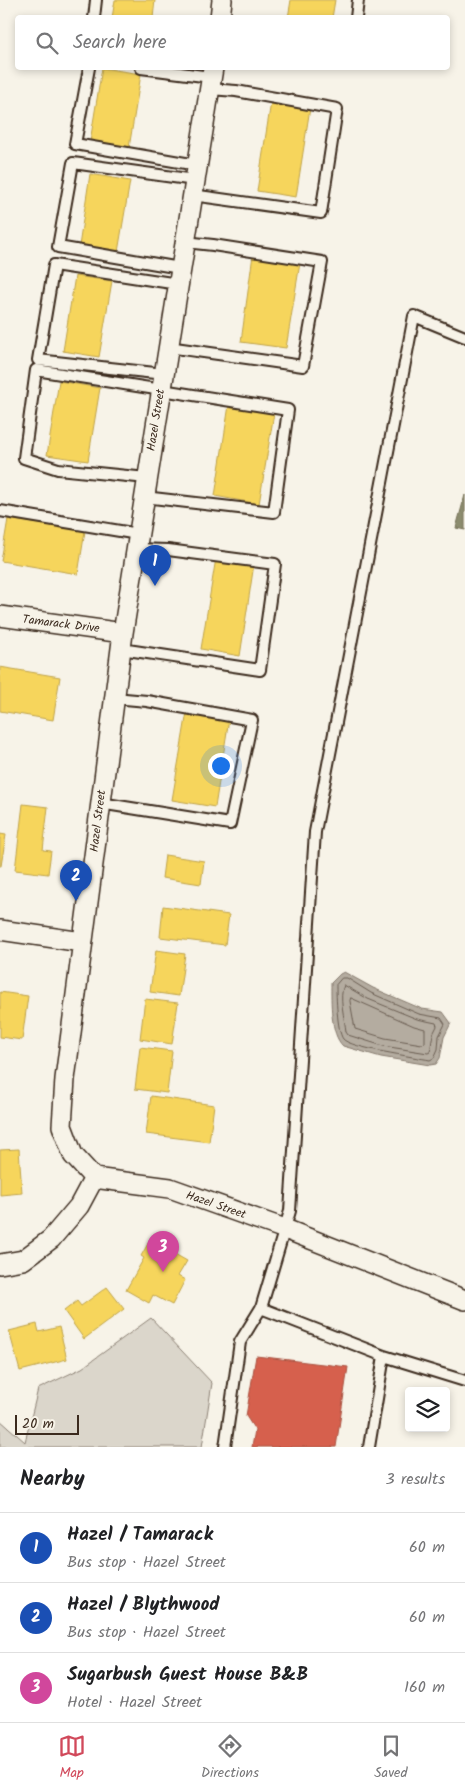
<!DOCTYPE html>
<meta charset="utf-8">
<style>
:root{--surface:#fff;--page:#f6f6f6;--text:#202124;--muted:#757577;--line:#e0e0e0;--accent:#d1495b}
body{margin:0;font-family:Kalam,sans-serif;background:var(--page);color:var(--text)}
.controls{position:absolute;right:15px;bottom:15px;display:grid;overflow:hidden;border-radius:5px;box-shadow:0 2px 8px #0003}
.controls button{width:45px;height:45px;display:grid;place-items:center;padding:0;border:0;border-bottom:1px solid var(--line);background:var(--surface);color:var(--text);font:25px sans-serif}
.scale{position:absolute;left:15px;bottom:12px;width:64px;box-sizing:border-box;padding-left:5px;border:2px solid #3b2a1e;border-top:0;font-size:14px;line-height:18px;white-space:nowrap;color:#3b2a1e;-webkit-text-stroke:4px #f7f3e8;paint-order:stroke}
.you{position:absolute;left:220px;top:765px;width:18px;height:18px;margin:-12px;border:4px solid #fff;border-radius:50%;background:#1a73e8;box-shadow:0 0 0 8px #1a73e833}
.badge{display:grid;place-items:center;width:32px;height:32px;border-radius:50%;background:var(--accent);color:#fff;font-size:16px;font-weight:700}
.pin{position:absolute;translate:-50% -41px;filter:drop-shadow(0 1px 2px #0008)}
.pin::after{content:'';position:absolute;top:26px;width:18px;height:15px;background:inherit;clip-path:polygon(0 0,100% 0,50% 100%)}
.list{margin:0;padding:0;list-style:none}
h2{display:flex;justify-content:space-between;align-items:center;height:65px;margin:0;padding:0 20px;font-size:21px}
h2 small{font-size:16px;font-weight:400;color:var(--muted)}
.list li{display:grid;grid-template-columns:32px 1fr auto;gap:15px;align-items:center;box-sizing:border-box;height:70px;padding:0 20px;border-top:1px solid var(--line)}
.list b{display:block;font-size:19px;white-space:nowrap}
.list p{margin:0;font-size:16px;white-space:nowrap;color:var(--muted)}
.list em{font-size:16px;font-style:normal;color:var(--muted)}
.icon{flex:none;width:28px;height:28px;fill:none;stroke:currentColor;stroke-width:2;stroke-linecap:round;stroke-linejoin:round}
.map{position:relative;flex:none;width:465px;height:1447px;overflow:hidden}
.search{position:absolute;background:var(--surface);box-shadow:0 2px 8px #0003;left:15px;right:15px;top:15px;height:55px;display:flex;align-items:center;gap:12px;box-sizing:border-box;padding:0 18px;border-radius:5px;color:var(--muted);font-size:19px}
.sheet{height:275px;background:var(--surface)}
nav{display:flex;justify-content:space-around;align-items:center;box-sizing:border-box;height:70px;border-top:1px solid var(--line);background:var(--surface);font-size:14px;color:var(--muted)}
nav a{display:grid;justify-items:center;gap:2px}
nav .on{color:var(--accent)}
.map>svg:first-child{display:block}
.green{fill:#dbd6cb;stroke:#8b8074}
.water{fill:#b4aca0;stroke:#84786c}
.homes{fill:#f6d55c;stroke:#bea249}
.shops{fill:#d6604d;stroke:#a8503f}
.industry{fill:#8c8c6e;stroke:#746f56}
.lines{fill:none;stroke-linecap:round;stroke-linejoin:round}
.shore{stroke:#6b5e52;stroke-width:1}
.service-casing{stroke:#3b2a1e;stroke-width:14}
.minor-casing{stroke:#3b2a1e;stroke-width:22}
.service{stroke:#f7f3e8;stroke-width:10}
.minor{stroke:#f7f3e8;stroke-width:19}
.labels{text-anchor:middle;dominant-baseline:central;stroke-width:5;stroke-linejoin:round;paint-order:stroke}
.street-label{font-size:12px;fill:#3b2a1e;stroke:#f7f3e8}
</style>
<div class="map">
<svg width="465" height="1447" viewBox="0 0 465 1447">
<rect width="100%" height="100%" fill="#f7f3e8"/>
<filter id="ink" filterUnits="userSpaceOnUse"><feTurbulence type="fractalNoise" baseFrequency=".02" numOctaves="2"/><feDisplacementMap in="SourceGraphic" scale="10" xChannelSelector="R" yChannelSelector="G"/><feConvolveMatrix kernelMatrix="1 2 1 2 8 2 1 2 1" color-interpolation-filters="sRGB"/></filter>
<g filter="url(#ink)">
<!-- green -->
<path class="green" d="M151 1318 212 1383 202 1447H0V1420L25 1442 38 1389 82 1368Z"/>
<!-- water -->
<path class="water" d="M344 972 373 988 422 1009 443 1012 451 1023 444 1037 440 1058 436 1064 430 1065 381 1057 343 1046C330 1034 331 1000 331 983L340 974Z"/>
<!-- homes -->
<path class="homes" d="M115 0H155L153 18H112Z
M291 0H335L332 18H288Z
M102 68 141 74 129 148 90 142Z
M271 102 310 108 296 197 257 191Z
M90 174 130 181 118 252 79 246Z
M253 255 300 263 286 348 241 342Z
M75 276 112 281 99 357 63 351Z
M59 381 100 388 88 461 47 455Z
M229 405 274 413 259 504 215 496Z
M8 519 85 531 78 574 1 561Z
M216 558 254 564 240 656 201 649Z
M0 667 60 677 53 720 0 711Z
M187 712 229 719 215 807 172 800Z
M23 804 48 807 43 850 51 851 48 874 15 870Z
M0 834 6 835 1 866H0Z
M165 855 204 861 201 884 162 878Z
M163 906 229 915 225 945 160 937Z
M156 950 185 954 179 996 150 992Z
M0 992 28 996 22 1040 0 1037Z
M145 999 178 1003 172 1044 140 1039Z
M140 1047 172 1051 167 1093 135 1089Z
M151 1096 214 1105 209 1142 146 1134Z
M19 1149 22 1193 0 1195V1150Z
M150 1240 187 1261 178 1276 185 1280 172 1305 153 1295 149 1303 126 1290 144 1258 141 1256Z
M107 1287 124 1309 84 1339 64 1311 77 1301 81 1306Z
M37 1324 39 1332 59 1327 67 1359 20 1371 9 1331Z"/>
<!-- shops -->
<path class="shops" d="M256 1356 348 1367 336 1447H252L255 1430 246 1416Z"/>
<!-- industry -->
<path class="industry" d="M465 495V530L456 528Z"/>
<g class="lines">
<!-- shore -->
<path class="shore" d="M342 978H347L371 993 419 1014 441 1018 445 1024 439 1036 438 1049 434 1058 430 1060C415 1057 350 1048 343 1039 337 1031 336 995 336 985Z
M344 985 368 999 417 1019 436 1023 437 1026 433 1034 430 1052 428 1053 383 1046 348 1035 346 1032C345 1019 338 997 344 985Z
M351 998 414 1026 425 1029V1043L422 1044 385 1038 355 1029 350 1001Z"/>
<!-- service casing -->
<g class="service-casing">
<path id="service" d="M94 18 96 0
M356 18 358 0
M89 68 75 144 197 165
M141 68 211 77
M192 195 321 213 337 109 236 91 210 89
M180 268 58 247 73 163 195 180
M168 347 303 366 322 262 213 245 185 242
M164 374 38 360 54 265 178 284
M144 497 274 512 288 410 36 370 24 458 58 469 147 478
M0 511 138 534
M121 649 260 670 275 564 168 550 136 549
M100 803 230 824 252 720 147 701 114 698
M384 1356 465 1381
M225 1447 240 1342 261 1308
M369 1447 384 1356 261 1308 290 1211 315 832 414 316 465 337"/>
</g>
<!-- minor casing -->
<g class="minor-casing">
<path id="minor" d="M220 18 222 0
M213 68 123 633 65 1079 62 1126 73 1155 94 1178 170 1188 285 1229 465 1300
M0 616 123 633
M0 930 82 942
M0 1264 23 1260 51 1239 79 1206 94 1178"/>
</g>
<!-- service -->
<use href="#service" class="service"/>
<!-- minor -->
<use href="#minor" class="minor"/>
</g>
</g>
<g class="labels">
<!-- street labels -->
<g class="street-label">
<text transform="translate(156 420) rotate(-81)">Hazel Street</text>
<text transform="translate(61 624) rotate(7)">Tamarack Drive</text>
<text transform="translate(98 821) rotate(-83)">Hazel Street</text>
<text transform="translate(216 1205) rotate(19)">Hazel Street</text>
</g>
</g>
</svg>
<div class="controls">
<button><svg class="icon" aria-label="layers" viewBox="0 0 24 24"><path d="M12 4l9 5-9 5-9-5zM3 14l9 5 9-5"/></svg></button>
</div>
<div class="scale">20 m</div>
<div class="you"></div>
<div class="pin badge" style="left:155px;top:586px;background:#1a4fb4">1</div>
<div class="pin badge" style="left:76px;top:901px;background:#1a4fb4">2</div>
<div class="pin badge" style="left:163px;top:1272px;background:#d1479c">3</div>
<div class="search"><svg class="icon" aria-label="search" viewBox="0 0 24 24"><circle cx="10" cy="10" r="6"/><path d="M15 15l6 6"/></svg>Search here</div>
</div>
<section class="sheet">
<h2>Nearby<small>3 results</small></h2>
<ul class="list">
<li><span class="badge" style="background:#1a4fb4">1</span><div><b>Hazel / Tamarack</b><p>Bus stop · Hazel Street</p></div><em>60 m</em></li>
<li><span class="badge" style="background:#1a4fb4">2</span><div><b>Hazel / Blythwood</b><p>Bus stop · Hazel Street</p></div><em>60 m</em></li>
<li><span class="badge" style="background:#d1479c">3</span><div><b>Sugarbush Guest House B&amp;B</b><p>Hotel · Hazel Street</p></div><em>160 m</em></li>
</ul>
</section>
<nav>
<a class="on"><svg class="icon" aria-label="map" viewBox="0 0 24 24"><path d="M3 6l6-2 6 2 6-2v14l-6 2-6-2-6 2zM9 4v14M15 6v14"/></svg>Map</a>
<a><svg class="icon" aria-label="directions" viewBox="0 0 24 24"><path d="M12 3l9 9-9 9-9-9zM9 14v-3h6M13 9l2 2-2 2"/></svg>Directions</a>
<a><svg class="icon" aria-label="saved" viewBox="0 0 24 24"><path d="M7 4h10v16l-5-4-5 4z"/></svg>Saved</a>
</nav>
